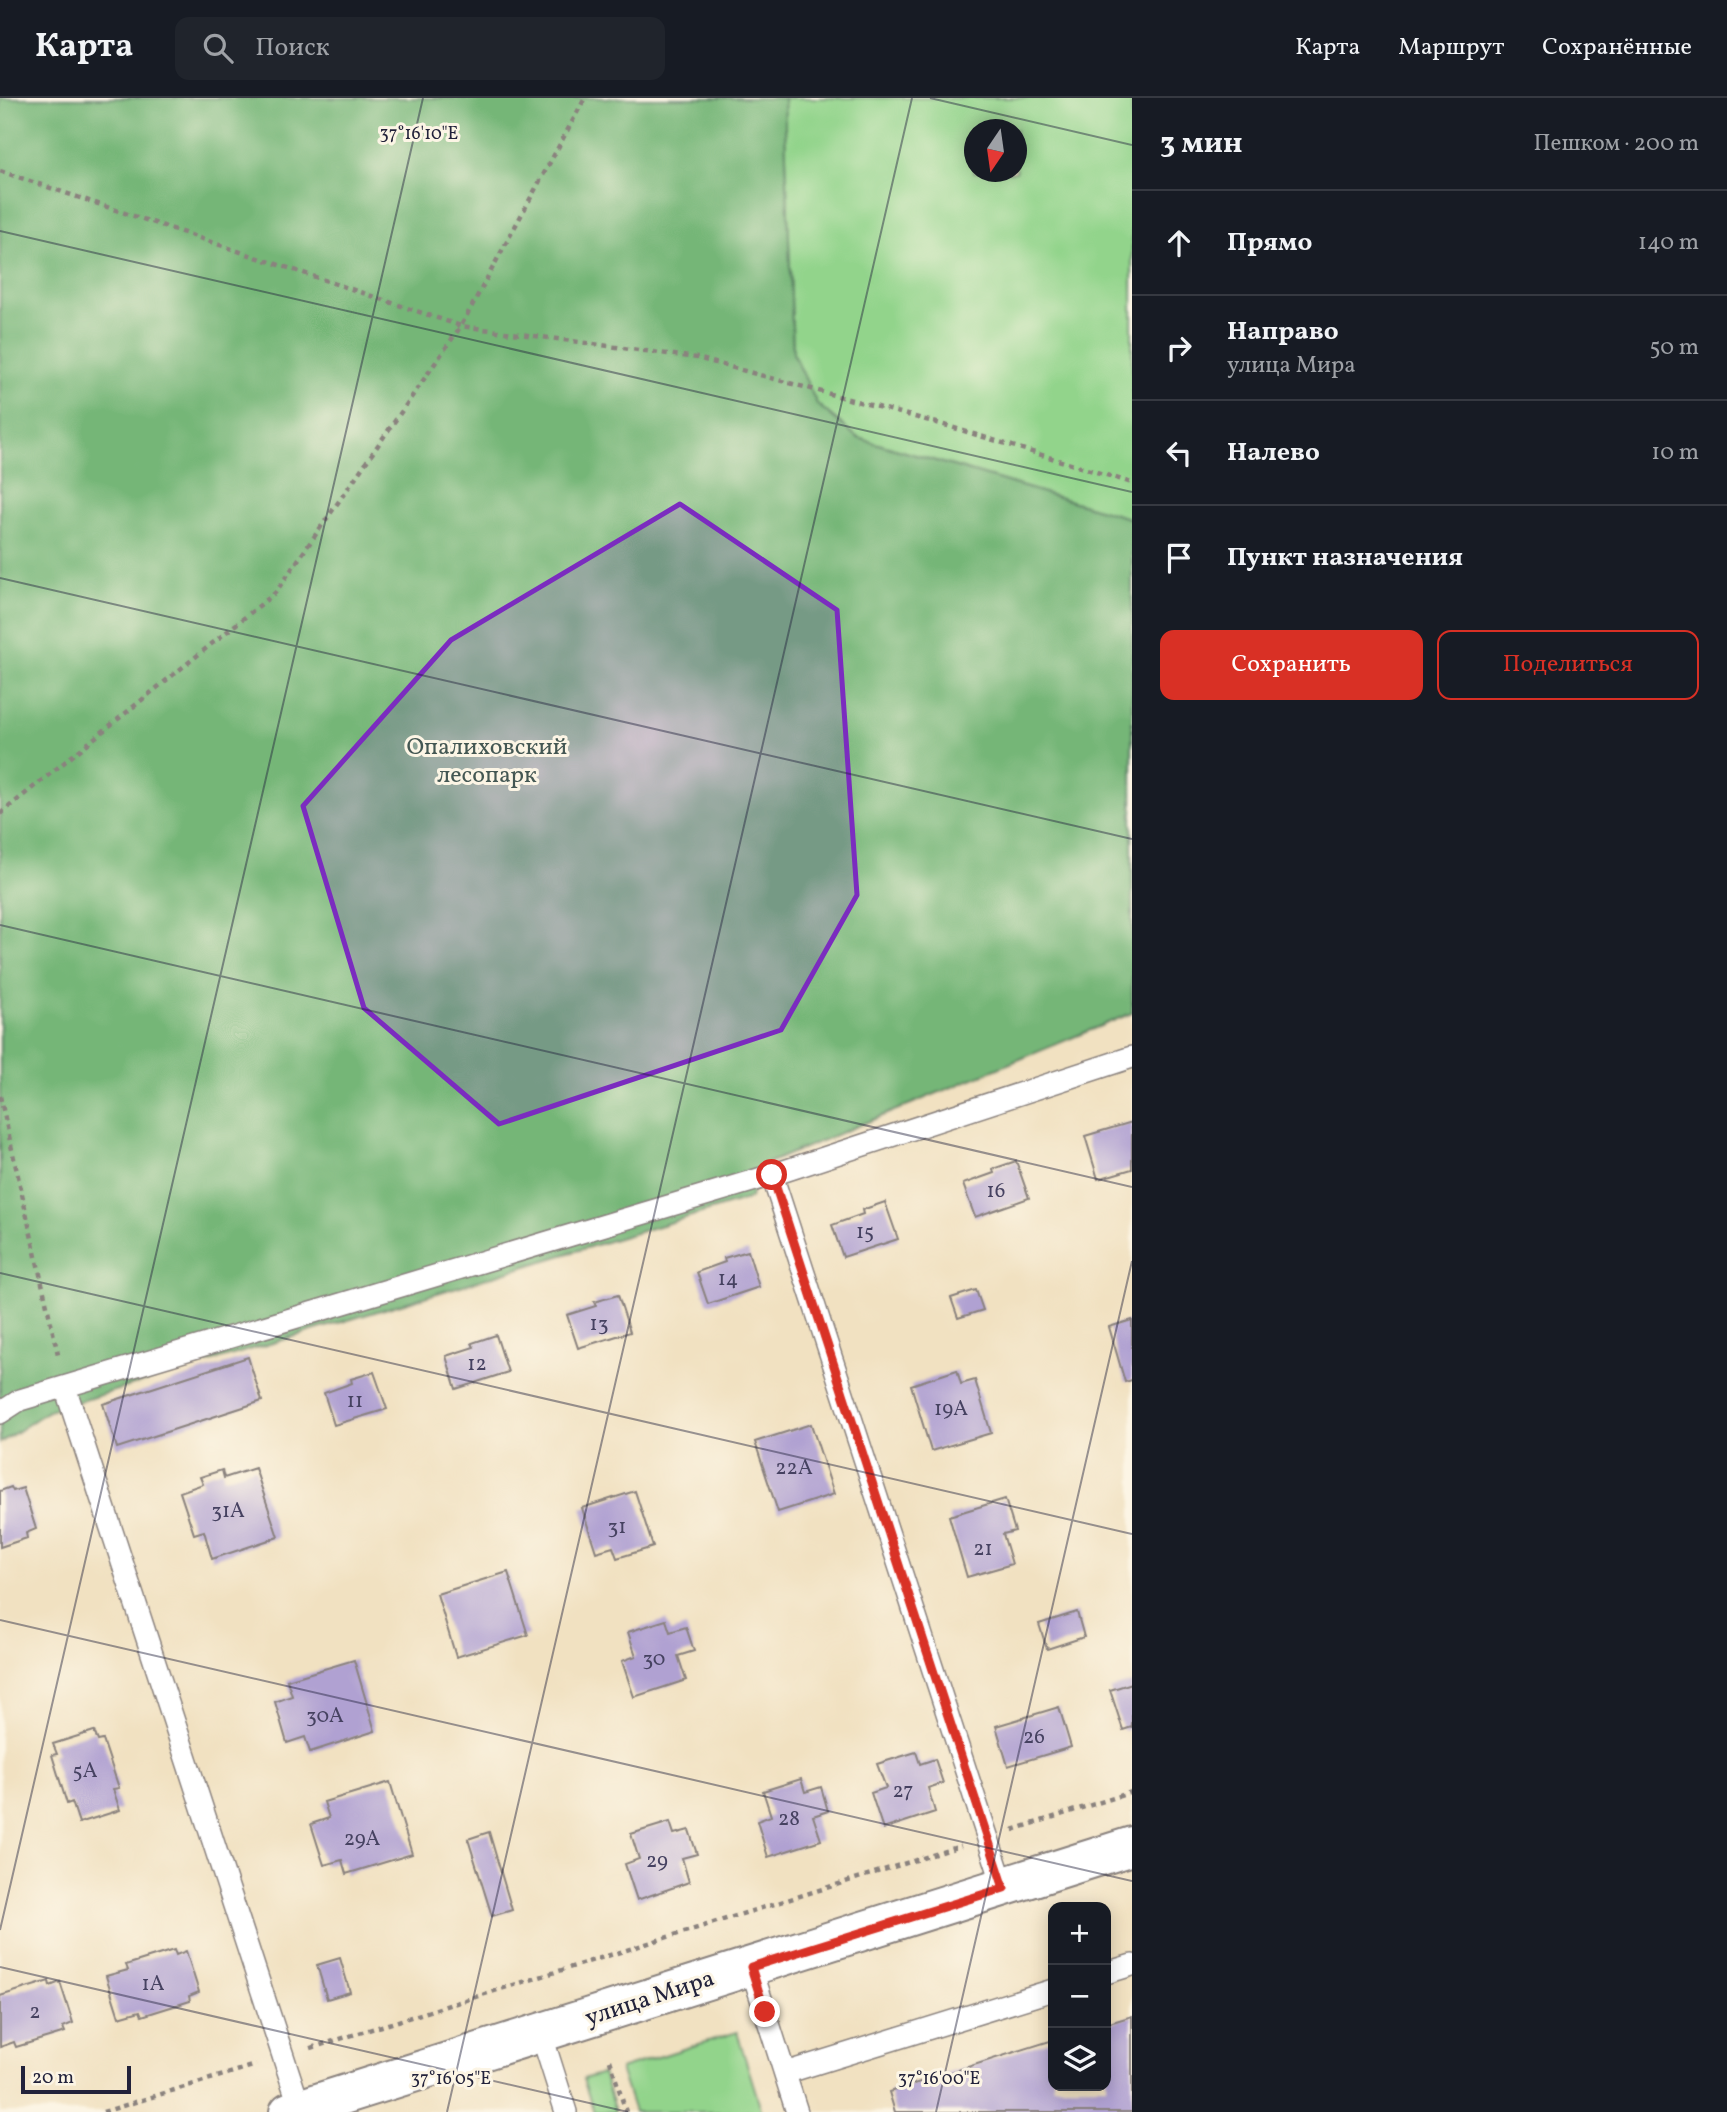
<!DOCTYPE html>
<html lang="ru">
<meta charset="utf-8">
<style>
:root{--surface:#171b24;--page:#20242c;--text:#f1f3f6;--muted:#9ea1a6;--line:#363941;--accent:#d93025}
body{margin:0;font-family:Vollkorn,serif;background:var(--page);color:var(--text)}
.controls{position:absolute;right:21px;bottom:21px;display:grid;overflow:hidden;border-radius:14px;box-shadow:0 4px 18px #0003}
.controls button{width:63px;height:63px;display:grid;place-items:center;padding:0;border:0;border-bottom:2px solid var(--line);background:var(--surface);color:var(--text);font:35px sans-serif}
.compass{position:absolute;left:964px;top:21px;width:63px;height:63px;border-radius:50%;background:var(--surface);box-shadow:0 4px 18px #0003;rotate:193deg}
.scale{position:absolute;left:21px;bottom:18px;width:110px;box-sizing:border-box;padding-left:7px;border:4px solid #22223b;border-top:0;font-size:19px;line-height:24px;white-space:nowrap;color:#22223b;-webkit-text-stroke:5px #fcf5e5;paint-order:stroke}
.stop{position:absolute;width:21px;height:21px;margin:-16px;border:5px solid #d93025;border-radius:50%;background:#fff}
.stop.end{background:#d93025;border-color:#fff;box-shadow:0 2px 7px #0008}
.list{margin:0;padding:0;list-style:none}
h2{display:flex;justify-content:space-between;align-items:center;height:91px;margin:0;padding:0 28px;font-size:30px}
h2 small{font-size:23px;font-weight:400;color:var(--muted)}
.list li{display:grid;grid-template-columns:46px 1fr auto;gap:21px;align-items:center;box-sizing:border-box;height:105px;padding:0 28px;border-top:2px solid var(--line)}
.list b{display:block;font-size:26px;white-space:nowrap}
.list p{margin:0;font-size:23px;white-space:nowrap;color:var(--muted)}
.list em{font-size:23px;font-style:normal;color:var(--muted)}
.actions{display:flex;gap:14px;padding:21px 28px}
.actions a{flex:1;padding:16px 0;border:2px solid var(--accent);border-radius:14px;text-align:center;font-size:24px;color:var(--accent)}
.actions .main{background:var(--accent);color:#fff}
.icon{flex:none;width:38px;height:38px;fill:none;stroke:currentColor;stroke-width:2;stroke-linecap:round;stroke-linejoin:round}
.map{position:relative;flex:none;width:1132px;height:2014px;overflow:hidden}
header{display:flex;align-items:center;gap:42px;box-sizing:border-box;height:98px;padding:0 35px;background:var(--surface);border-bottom:2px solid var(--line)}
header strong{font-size:33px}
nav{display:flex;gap:38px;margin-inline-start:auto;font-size:24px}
.search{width:490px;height:63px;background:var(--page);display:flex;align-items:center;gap:18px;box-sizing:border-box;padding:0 24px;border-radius:14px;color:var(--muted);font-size:26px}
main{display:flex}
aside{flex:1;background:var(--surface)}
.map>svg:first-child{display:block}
.green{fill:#92d48b;stroke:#5a7b63;stroke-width:2;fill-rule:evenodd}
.forest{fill:#75b677;stroke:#4c6c59;stroke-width:2}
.building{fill:#b0a1d2}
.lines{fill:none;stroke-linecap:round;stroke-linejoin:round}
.service-casing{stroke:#8a827e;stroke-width:24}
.tertiary-casing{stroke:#8a827e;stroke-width:42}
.path{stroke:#8a827e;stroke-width:4.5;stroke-dasharray:5 5;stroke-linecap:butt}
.service{stroke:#fff;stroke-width:21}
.tertiary{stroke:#fff;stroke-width:38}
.route{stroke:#d93025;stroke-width:9}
.marked{fill:#7b2cbf;fill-opacity:0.2;stroke:#7b2cbf;stroke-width:5;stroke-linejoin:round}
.ticks{fill:none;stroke:#22223b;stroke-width:2;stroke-opacity:0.45}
.labels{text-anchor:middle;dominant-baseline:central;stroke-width:6;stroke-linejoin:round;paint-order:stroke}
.number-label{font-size:21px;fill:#464261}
.park-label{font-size:24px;fill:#445753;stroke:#fcf5e5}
.street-label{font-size:24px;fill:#22223b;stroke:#fcf5e5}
.ticks-label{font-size:18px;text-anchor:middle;fill:#22223b;stroke:#fcf5e5;stroke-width:6;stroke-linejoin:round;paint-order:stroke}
</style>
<header>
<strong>Карта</strong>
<div class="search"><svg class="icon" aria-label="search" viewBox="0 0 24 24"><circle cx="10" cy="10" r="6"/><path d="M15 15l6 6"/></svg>Поиск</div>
<nav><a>Карта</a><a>Маршрут</a><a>Сохранённые</a></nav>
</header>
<main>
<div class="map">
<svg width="1132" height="2014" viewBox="0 0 1132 2014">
<rect width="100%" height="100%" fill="#fcf5e5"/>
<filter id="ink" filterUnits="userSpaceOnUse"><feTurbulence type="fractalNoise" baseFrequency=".0143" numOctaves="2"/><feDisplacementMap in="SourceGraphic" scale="14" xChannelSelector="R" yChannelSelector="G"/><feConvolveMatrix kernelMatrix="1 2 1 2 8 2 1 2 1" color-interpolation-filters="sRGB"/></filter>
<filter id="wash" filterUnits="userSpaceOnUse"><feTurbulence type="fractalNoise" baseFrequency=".00686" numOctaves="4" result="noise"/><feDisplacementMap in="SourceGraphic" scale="28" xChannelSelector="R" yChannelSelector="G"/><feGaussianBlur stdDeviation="1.57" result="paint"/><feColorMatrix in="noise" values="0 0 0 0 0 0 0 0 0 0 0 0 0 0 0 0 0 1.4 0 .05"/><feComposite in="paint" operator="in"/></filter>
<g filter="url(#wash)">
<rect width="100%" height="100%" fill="#f1e1c1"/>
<!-- green -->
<path class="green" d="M784 0H1132V421L858 340 817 306 793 255ZM974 32H1016V74H974Z
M737 1934 762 2014H634L620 1971Z
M603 1975 615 2014H594L583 1981Z"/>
<!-- forest -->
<path class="forest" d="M0 0H784L793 255 817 306 858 340 1132 421V915L758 1069 751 1100 48 1313 0 1345Z"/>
<g id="blocks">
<!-- building -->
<path class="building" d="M1132 1024V1071L1098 1081 1085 1038Z
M1016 1063 1029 1100 975 1119 963 1086 994 1075 993 1071Z
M885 1104 898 1141 843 1159 832 1127 863 1116 862 1112Z
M748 1153 759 1189 708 1206 697 1174 725 1164 724 1160Z
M976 1192 983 1212 958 1220 951 1200Z
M618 1197 630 1234 578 1250 567 1217 596 1208 594 1204Z
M1132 1222V1282L1125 1284 1109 1229Z
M496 1237 508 1274 456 1291 446 1258 474 1249 472 1245Z
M248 1259 262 1303 117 1350 103 1306Z
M957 1272 961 1286 975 1282 991 1335 931 1353 911 1287Z
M374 1274 387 1311 334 1327 324 1295 352 1285 351 1281Z
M811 1326 834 1396 778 1414 755 1344Z
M255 1370 278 1439 212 1461 204 1433 194 1436 180 1394 203 1386 200 1379 222 1372 224 1380Z
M11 1389 13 1393 23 1390 36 1431 26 1435 27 1440 0 1449V1393Z
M635 1393 653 1449 617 1460 613 1449 596 1454 582 1410Z
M1005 1401 1015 1433 1003 1436 1012 1466 967 1479 949 1418Z
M508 1474 528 1537 456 1559 437 1496Z
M1077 1514 1084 1539 1047 1551 1039 1526Z
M666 1522 670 1534 686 1529 694 1553 678 1558 686 1582 634 1599 622 1563 636 1558 628 1534Z
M354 1562 375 1633 310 1654 305 1639 287 1645 275 1604 292 1598 287 1582Z
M1132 1585V1629L1123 1632 1110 1592Z
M1059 1609 1071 1649 1008 1668 996 1628Z
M94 1633 98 1643 103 1642 119 1690 113 1691 120 1712 79 1725 72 1704 67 1706 52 1657 57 1656 53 1646Z
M916 1654 920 1666 935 1661 943 1685 928 1690 935 1714 883 1731 871 1695 886 1690 877 1666Z
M801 1681 805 1694 821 1689 828 1713 813 1718 821 1742 768 1759 757 1723 771 1718 763 1693Z
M390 1684 412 1756 346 1776 342 1762 324 1767 311 1726 329 1720 324 1704Z
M670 1724 674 1736 689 1732 697 1756 682 1760 689 1784 637 1802 625 1766 639 1761 631 1736Z
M489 1734 512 1812 492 1818 468 1741Z
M174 1852 176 1857 186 1853 199 1894 189 1898 190 1903 142 1918 140 1913 119 1919 106 1878 128 1872 126 1867Z
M340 1860 350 1894 327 1901 317 1867Z
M49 1883 50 1888 60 1884 73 1925 63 1929 65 1934 16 1949 14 1944 0 1949V1898Z
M1132 1918V2014H895L889 1994 1053 1942V1988H1106V1926Z"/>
</g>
</g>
<g filter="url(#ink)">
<use href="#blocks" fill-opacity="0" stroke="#8a827e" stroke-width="2"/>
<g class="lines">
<!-- service casing -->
<g class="service-casing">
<path id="service" d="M772 1077 1004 1790
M65 1289 300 2010
M0 1315 20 1302 772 1077 1132 959
M751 1869 797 2014
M1106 1875 1132 1867
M541 1935 566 2014
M785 1975 1053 1892"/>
</g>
<!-- tertiary casing -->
<g class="tertiary-casing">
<path id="tertiary" d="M289 2014 1132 1748"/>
</g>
<!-- path -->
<path class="path" d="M0 73 461 228 697 260 948 328 1132 385
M0 716 275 495 461 228 585 0
M0 998 59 1261
M1013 1732 1132 1694
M311 1950 961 1748
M610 1962 626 2014
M103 2014 256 1967"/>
<!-- service -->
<use href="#service" class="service"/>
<!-- tertiary -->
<use href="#tertiary" class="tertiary"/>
</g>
</g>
<g class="lines" filter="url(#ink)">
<!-- route -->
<path class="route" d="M765 1914 751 1869 1004 1790 772 1077"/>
</g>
<!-- marked area -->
<path class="marked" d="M680 406 837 512 857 797 781 932 499 1026 364 910 303 708 451 542Z"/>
<!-- ticks -->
<path class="ticks" d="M930 0 1132 47M0 133 1132 394M0 480 1132 741M0 827 1132 1089M0 1175 1132 1436M0 1522 1132 1783M0 1832 423 0M0 1869 628 2014M447 2014 912 0M936 2014 1132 1163"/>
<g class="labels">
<!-- number labels -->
<g class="number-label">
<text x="996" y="1093">16</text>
<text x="865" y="1134">15</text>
<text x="728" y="1181">14</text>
<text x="599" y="1226">13</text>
<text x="477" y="1266">12</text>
<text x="355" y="1303">11</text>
<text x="951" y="1311">19А</text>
<text x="794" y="1370">22А</text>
<text x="228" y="1413">31А</text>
<text x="617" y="1429">31</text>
<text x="983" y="1451">21</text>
<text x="654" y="1561">30</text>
<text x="325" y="1618">30А</text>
<text x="1034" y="1639">26</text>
<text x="85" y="1673">5А</text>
<text x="903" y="1693">27</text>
<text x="789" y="1721">28</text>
<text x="362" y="1741">29А</text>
<text x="657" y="1763">29</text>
<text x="153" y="1886">1А</text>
<text x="35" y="1914">2</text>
</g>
<!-- park labels -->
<g class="park-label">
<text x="487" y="650">Опалиховский<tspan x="487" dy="28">лесопарк</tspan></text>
</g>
<!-- street labels -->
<g class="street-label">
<text transform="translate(650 1901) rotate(-18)">улица Мира</text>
</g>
</g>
<g class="ticks-label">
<text x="419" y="41">37°16'10"E</text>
<text x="451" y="1986">37°16'05"E</text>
<text x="939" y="1986">37°16'00"E</text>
</g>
</svg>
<div class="controls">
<button>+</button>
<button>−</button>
<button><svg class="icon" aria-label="layers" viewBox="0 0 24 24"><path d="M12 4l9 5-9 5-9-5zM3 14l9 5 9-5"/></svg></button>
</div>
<svg class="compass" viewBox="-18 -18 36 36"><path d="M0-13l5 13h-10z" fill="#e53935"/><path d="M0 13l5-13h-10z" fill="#9ea1a6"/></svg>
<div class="scale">20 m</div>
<div class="stop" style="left:772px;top:1077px"></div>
<div class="stop end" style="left:765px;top:1914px"></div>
</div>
<aside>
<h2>3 мин<small>Пешком · 200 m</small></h2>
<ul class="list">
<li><svg class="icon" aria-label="ahead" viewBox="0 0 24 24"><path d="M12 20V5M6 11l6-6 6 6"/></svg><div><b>Прямо</b></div><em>140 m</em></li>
<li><svg class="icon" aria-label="right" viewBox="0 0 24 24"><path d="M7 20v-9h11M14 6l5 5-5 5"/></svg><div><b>Направо</b><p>улица Мира</p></div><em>50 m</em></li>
<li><svg class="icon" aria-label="left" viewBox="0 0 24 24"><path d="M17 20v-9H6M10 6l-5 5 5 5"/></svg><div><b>Налево</b></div><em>10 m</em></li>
<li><svg class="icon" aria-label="arrive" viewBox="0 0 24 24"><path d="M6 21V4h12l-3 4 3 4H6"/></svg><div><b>Пункт назначения</b></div></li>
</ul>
<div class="actions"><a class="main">Сохранить</a><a>Поделиться</a></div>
</aside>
</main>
